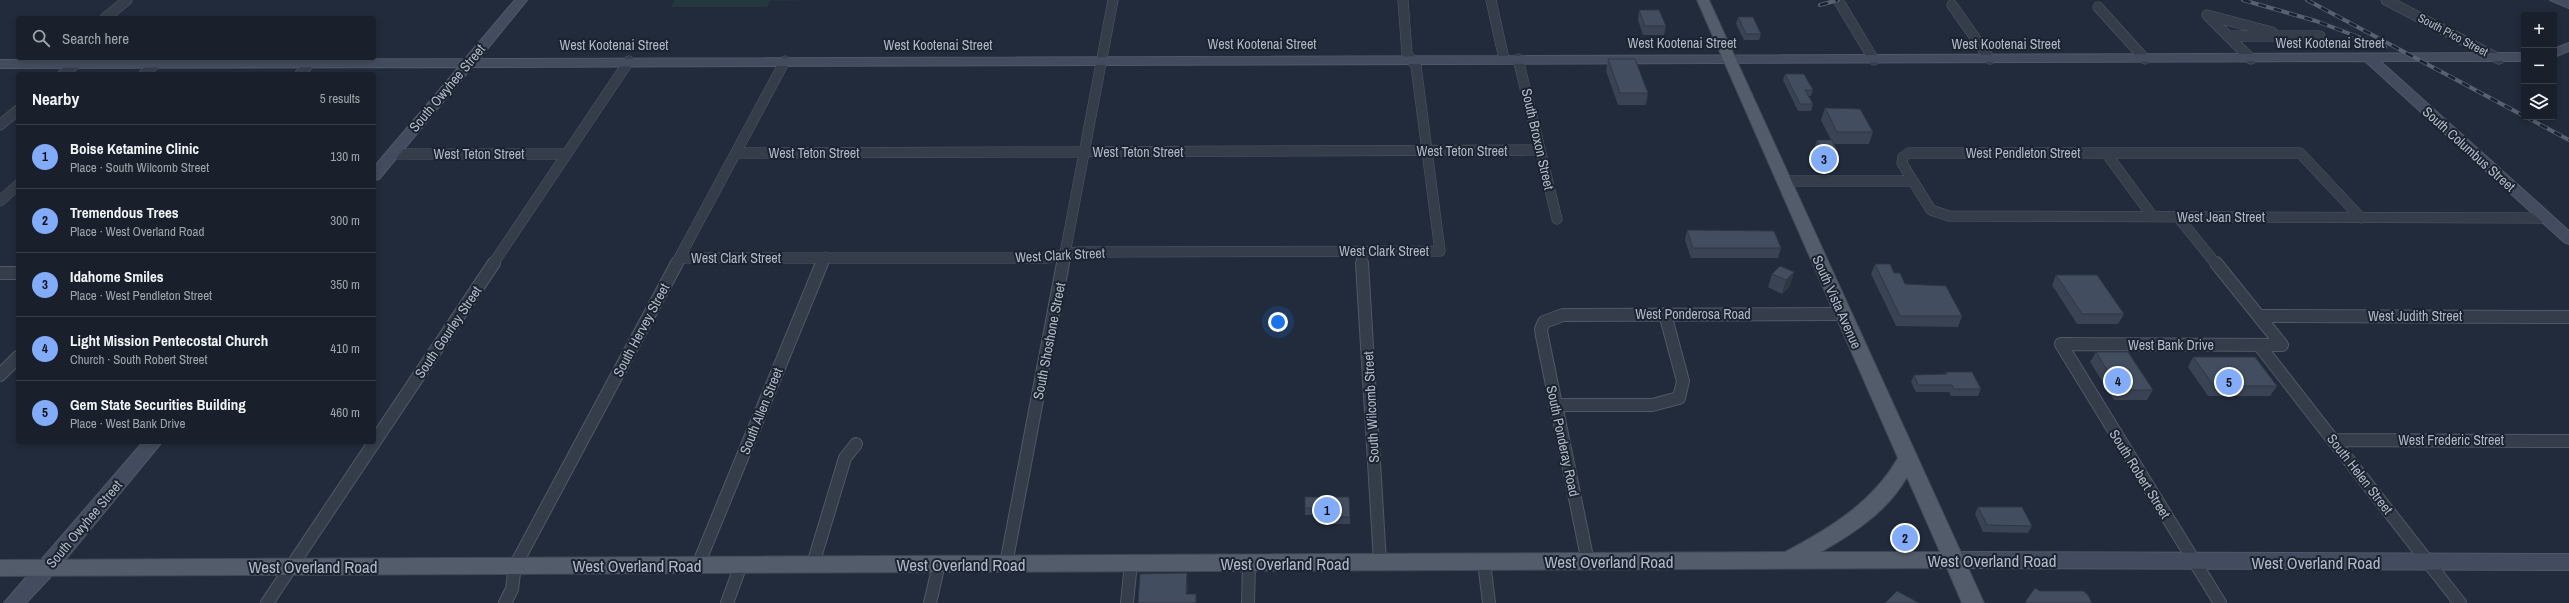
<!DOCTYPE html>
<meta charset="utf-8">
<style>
:root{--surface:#19202c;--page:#222834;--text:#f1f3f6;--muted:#9fa3a9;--line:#373e48;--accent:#82acfa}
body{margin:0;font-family:"Archivo Narrow",sans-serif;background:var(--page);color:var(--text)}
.controls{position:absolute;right:12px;top:12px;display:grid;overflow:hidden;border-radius:4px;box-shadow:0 2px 6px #0003}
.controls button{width:36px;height:36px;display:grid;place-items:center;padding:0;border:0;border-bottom:1px solid var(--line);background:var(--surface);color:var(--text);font:20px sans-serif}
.you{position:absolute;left:1278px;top:322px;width:14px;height:14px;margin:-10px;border:3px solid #fff;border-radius:50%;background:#1a73e8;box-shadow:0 0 0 6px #1a73e833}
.badge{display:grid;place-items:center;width:26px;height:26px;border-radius:50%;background:var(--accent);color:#111;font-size:13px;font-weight:700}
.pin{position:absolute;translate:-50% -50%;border:2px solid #fff;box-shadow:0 1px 4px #0006}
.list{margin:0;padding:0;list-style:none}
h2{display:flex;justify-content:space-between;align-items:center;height:52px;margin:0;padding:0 16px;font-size:17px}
h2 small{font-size:13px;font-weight:400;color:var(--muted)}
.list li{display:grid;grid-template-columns:26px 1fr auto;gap:12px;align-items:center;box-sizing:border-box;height:64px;padding:0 16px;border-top:1px solid var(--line)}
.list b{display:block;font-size:15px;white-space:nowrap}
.list p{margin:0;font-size:13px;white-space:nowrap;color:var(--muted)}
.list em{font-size:13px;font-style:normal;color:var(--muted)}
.icon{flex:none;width:22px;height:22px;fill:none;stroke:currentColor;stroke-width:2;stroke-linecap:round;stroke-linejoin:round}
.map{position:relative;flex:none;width:2569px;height:603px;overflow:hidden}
.search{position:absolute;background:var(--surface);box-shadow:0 2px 6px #0003;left:16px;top:16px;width:360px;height:44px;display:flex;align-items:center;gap:10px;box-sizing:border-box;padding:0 14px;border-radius:4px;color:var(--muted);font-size:15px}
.panel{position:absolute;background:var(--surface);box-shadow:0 2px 6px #0003;left:16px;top:72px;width:360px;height:372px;border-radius:4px}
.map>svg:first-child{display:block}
.green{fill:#23383c}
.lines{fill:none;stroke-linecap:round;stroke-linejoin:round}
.street-far1-casing{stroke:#505866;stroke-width:11}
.street-casing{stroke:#505866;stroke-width:14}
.secondary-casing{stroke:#505866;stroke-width:2}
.primary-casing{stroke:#3e4754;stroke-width:2}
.street-far1{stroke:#353d4b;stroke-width:10}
.street{stroke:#353d4b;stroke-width:12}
.secondary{fill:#434c5e;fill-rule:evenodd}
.primary{fill:#535c6b;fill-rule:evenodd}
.rail-casing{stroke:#576172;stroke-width:4}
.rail{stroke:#1b2330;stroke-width:2.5;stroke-dasharray:8;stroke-linecap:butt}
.wall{fill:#394353}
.shaded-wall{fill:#2e3743}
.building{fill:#424e60;stroke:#2e3743}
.labels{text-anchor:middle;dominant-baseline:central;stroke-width:4;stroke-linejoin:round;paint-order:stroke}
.far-street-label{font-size:12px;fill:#b0b8c7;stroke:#1b2330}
.street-label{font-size:14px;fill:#b0b8c7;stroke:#1b2330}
.near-street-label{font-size:17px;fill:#b0b8c7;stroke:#1b2330}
</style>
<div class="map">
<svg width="2569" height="603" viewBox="0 0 2569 603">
<rect width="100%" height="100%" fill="#212b3b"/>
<!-- green -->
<path class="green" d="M675 0H816L770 1 767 7H671Z"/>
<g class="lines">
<!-- street-far1 casing -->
<g class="street-far1-casing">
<path id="street-far1" d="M1491 0 1504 59
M1838 0 1874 60
M2386 0 2499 59
M1952 5 1990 59
M2098 7 2145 59
M2207 15 2272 32
M2208 16 2251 59
M105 18 127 0
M2228 36H2320
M1518 59 1557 219
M63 74 77 63
M144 74 156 63
M300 74 310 63
M0 125 18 110
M736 153 1540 150
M2106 153 2153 217
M392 154H566
M1784 181H1913L1902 163 1903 157 1909 153H2300L2361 218
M1913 181 1931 210 1949 216 2546 218
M0 201 18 185
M2178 217 2216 264
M1361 251 1362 264
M680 258H1046L1078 252 1440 251 1416 66 1407 54 1403 0
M493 264 629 61
M676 264 785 61
M822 264 825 257
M1063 264 1113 0"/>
</g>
<!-- street casing -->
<g class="street-casing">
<path id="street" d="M1362 263 1380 562
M2216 263 2282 345
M0 273H18
M2260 316 2569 317
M2061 344 2220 603
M2061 344 2282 345
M2259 345 2460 603
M0 375 18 357
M1555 405H1652L1679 398 1683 381 1665 314
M2333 440 2569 441
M1484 562 1489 603
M1588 562 1542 336 1541 329 1544 322 1563 315 1843 314
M813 564 845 458 856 444
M1006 564 1063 263
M698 565 822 263
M267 603 494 263
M505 603 512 589 515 566 677 263
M727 603 741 565
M930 603 939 564
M1127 603 1131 563
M1248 603 1249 563"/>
</g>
<!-- secondary casing -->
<g class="secondary-casing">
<path id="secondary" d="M515 0H527L479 59 2524 53V61H2380L2569 231V244L2564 242 2365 61 472 67 379 179 374 180V167L459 67 0 68V60L465 59Z
M2550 0H2569V8Z
M2569 43V51L2554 57V49Z
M143 442H162L55 572 26 603H4Z
M1953 552 2569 554V570L1953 568 1946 565 1943 560 1946 555Z"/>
</g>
<!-- primary casing -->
<g class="primary-casing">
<path id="primary" d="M1697 0H1709L1984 603H1962L1947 568 0 576V560L1785 552C1830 528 1872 503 1898 458ZM1907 477 1940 552H1821C1854 533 1888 511 1907 477Z"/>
</g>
<!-- street-far1 -->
<use href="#street-far1" class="street-far1"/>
<!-- street -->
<use href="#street" class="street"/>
<!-- secondary -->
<use href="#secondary" class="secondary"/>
<!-- primary -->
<use href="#primary" class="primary"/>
<!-- rail casing -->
<g class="rail-casing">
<path id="rail" d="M2243 0 2316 21 2385 47
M2307 0 2524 116
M1820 5 1838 0
M2526 117 2569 140"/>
</g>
<!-- rail -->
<use href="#rail" class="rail"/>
</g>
<!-- wall -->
<path class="wall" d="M1639 10 1666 26 1664 35H1643L1638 20Z
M1738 17 1761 34 1759 40H1744L1736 24Z
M1608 59 1648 93 1646 105H1618L1606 71Z
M1785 74 1813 90 1811 96H1809L1813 104 1811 111H1798L1783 80Z
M1825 108 1873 132 1869 144H1834L1838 152 1834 165H1820L1813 152 1817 140H1831L1821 120Z
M1687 230 1781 248 1778 258H1691L1685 240Z
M1875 264 1894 273 1905 284 1962 316 1958 327 1896 326 1871 274Z
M1794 272 1790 286 1782 294 1768 287 1772 274Z
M2056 275 2124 314 2118 324H2077L2052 285Z
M2096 352 2153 390 2147 400H2114L2090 362Z
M2193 357 2277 386 2270 396H2208L2188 367Z
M1946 372 1981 389 1978 396H1951L1949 392H1916L1911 382 1914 375H1945Z
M1305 497 1350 517V524H1322L1321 515H1305Z
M1978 507 2032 526 2028 533 1983 532 1975 514Z"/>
<!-- shaded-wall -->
<path class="shaded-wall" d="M1794 272 1790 286 1782 294 1786 280Z
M1187 573 1188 587 1187 603 1186 594Z"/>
<!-- building -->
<path class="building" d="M1639 10H1659L1666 26H1645Z
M1738 17H1753L1761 34H1746Z
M1608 59H1635L1648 93H1620Z
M1785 74H1804L1813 90H1805L1813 104H1800Z
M1825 108 1860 109 1873 132H1837Z
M1817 140H1832L1838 152H1823Z
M1687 230 1774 231 1781 248H1693Z
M1875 264H1890L1894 273H1900L1905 284 1946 286 1962 316H1900Z
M1780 266 1794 272 1786 280 1772 274Z
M2056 275H2097L2124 314H2082Z
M2096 352H2128L2153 390H2119Z
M2193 357H2255L2277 386H2214Z
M1946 372H1972L1981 389H1954L1952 385H1918L1914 375 1947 374Z
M1305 497H1349L1350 517H1322V508H1305Z
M1978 507H2022L2032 526 1987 525Z
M1187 573 1186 594H1196V603H1138L1140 574Z
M2035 588 2040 591H2083L2088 595 2092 603H2027L2025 602Z
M1897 591 1919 603H1885Z"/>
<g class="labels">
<!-- far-street labels -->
<g class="far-street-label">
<text transform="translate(2453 35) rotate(28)">South Pico Street</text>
</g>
<!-- street labels -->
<g class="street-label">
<text x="1682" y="43">West Kootenai Street</text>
<text x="2330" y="43">West Kootenai Street</text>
<text x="1262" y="44">West Kootenai Street</text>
<text x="2006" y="44">West Kootenai Street</text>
<text x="614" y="45">West Kootenai Street</text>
<text x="938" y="45">West Kootenai Street</text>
<text transform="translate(447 88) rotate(-50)">South Owyhee Street</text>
<text transform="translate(1538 139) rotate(77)">South Broxon Street</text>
<text transform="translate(2469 149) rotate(42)">South Columbus Street</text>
<text x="1462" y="151">West Teton Street</text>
<text x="1138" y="152">West Teton Street</text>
<text x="814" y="153">West Teton Street</text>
<text x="2023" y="153">West Pendleton Street</text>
<text x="479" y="154">West Teton Street</text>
<text x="2221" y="217">West Jean Street</text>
<text x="1384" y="251">West Clark Street</text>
<text transform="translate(1060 255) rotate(-3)">West Clark Street</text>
<text x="736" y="258">West Clark Street</text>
<text transform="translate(1837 302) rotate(66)">South Vista Avenue</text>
<text x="1693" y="314">West Ponderosa Road</text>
<text x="2415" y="316">West Judith Street</text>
<text transform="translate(641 330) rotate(-62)">South Hervey Street</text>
<text transform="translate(448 332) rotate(-56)">South Gourley Street</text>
<text transform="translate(1049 341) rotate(-79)">South Shoshone Street</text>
<text x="2171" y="345">West Bank Drive</text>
<text transform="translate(1371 407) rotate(-93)">South Wilcomb Street</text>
<text transform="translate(761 411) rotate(-68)">South Allen Street</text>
<text x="2451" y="440">West Frederic Street</text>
<text transform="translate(1563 441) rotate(78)">South Ponderay Road</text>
<text transform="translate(2140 474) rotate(58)">South Robert Street</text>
<text transform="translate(2360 474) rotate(52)">South Helen Street</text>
<text transform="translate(84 524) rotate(-50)">South Owyhee Street</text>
</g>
<!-- near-street labels -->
<g class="near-street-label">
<text x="1992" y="560">West Overland Road</text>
<text x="1609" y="561">West Overland Road</text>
<text x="2316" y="562">West Overland Road</text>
<text x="1285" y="563">West Overland Road</text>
<text x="961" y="564">West Overland Road</text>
<text x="637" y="565">West Overland Road</text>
<text x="313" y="566">West Overland Road</text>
</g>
</g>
</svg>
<div class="controls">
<button>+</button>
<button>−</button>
<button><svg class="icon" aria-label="layers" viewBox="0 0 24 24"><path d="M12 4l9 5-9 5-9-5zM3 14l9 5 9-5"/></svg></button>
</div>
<div class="you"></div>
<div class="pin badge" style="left:1327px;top:510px">1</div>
<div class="pin badge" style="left:1905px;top:538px">2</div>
<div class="pin badge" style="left:1824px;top:159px">3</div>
<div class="pin badge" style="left:2118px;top:381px">4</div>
<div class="pin badge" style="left:2229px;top:382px">5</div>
<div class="search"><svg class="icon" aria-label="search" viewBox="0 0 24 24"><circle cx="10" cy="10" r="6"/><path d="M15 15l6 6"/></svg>Search here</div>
<section class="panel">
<h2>Nearby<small>5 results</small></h2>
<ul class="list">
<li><span class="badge">1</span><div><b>Boise Ketamine Clinic</b><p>Place · South Wilcomb Street</p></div><em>130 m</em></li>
<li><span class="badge">2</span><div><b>Tremendous Trees</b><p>Place · West Overland Road</p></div><em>300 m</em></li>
<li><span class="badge">3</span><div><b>Idahome Smiles</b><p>Place · West Pendleton Street</p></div><em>350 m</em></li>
<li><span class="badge">4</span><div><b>Light Mission Pentecostal Church</b><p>Church · South Robert Street</p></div><em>410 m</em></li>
<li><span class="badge">5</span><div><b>Gem State Securities Building</b><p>Place · West Bank Drive</p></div><em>460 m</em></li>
</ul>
</section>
</div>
